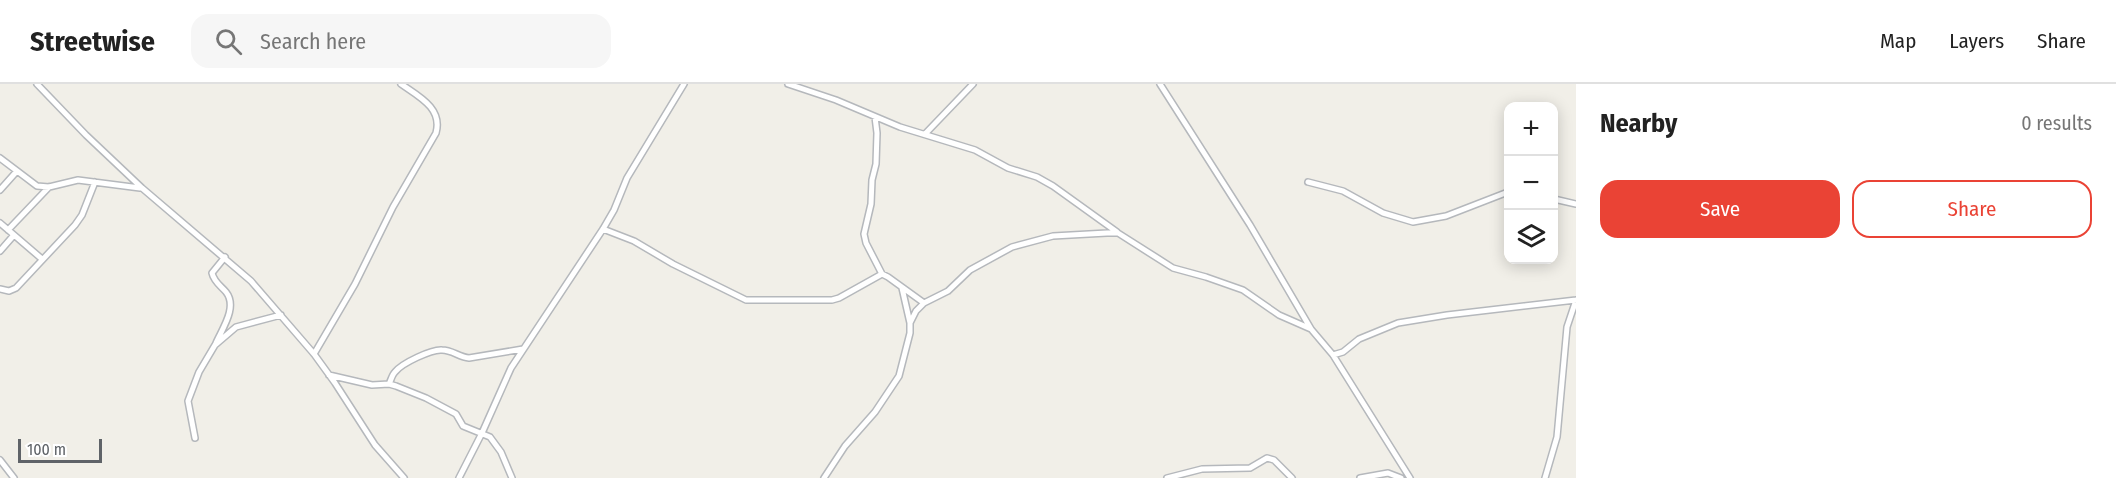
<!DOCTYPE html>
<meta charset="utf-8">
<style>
:root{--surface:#fff;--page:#f6f6f6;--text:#222;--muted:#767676;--line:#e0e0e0;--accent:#ea4335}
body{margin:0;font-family:"Fira Sans Condensed",sans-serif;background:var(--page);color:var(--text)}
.controls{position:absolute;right:18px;top:18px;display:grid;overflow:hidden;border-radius:12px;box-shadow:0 3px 15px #0003}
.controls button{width:54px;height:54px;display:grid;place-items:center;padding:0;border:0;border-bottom:2px solid var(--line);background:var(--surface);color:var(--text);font:30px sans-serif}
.scale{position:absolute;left:18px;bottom:15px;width:84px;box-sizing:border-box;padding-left:6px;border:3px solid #5f6368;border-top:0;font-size:16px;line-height:21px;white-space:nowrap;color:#5f6368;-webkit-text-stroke:4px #fff;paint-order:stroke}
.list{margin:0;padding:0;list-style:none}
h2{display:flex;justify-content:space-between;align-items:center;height:78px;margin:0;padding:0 24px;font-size:26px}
h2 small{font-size:20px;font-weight:400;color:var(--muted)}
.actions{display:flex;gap:12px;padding:18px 24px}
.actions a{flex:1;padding:14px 0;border:2px solid var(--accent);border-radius:18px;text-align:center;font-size:21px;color:var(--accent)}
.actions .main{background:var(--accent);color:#fff}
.icon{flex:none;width:33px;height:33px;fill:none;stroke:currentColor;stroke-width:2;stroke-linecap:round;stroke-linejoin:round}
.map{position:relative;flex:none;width:1576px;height:394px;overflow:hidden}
header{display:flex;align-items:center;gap:36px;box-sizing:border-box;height:84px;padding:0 30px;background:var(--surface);border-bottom:2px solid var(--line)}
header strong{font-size:28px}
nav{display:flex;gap:33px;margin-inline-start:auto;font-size:21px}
.search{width:420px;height:54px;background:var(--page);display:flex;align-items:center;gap:15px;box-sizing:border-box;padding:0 21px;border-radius:18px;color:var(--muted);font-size:22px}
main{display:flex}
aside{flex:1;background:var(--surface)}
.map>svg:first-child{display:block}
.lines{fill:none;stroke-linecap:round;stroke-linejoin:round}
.minor-casing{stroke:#b5b8bc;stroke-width:8}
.minor{stroke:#fff;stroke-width:5}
</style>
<header>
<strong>Streetwise</strong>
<div class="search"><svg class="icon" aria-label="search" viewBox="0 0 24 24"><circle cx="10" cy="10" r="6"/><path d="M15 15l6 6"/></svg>Search here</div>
<nav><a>Map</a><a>Layers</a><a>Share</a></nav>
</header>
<main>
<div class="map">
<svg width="1576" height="394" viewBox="0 0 1576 394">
<rect width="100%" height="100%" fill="#f1efe8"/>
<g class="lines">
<!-- minor casing -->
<g class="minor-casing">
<path id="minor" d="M37 0 86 51 142 104 251 197 314 270 335 299 375 361 404 394
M788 0 836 16 900 43 975 66 1008 84 1037 93 1053 102 1117 148
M1160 0 1250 141 1311 245
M875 33 877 49 876 80 872 96 871 120 864 150 866 159 882 190
M925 50 973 0
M0 74 37 102 49 103 78 96 140 104
M1308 98 1343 107 1383 129 1413 138 1446 132 1508 108
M0 106 17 87
M1554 115 1576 120
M0 139 42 175
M603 145 634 157 673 180 746 216H832L839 214 882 190 888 193 924 219
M8 146 49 103
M0 167 14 151
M902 204 910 239
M0 205 9 207 16 204 75 141 82 131 95 98
M216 259C222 245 238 223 226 208 221 202 214 198 212 189L225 173
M314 270 355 200 393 123 436 49C443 24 418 12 401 0
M1333 271 1343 268 1359 255 1398 239 1447 231 1576 216
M329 291 372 301 389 300 396 302 426 314 456 330 463 342 490 353 501 368 512 394
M389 300C391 296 392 291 395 288 402 279 432 265 442 266 452 266 459 273 469 274L523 265
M195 354 188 317 199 288 215 261 236 243 281 231
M0 376 14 394
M459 394 482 349 511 284 603 145 614 126 627 94 684 0
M824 394 845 362 875 328 899 292 910 249V239L916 227 924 219 948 207 970 186 1012 163 1053 152 1107 149H1118L1173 184 1206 193 1243 206 1279 231 1311 245 1333 271 1410 394
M1167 394 1202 385 1250 384 1267 374 1274 376 1292 394
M1360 394 1388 389 1401 394
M1545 394 1557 353 1567 243 1576 216"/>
</g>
<!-- minor -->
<use href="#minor" class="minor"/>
</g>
</svg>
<div class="controls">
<button>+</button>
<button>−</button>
<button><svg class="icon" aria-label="layers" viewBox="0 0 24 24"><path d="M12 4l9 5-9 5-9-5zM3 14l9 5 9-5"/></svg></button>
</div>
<div class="scale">100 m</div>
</div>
<aside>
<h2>Nearby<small>0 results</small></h2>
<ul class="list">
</ul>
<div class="actions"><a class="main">Save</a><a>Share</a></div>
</aside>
</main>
